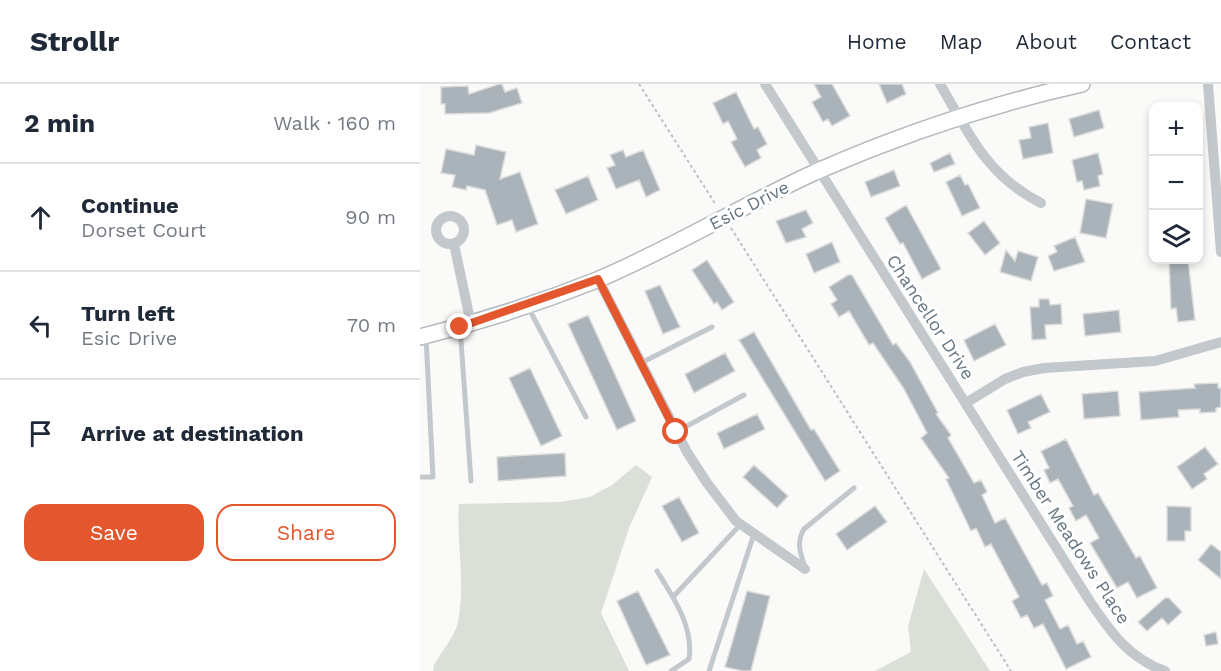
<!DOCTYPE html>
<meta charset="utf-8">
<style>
:root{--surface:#fff;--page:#f2f2f3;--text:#1f2937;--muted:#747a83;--line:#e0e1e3;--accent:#e4572e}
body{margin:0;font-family:"Work Sans",sans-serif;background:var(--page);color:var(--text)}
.controls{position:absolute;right:18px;top:18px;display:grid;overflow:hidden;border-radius:12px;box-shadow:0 3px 9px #0003}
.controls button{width:54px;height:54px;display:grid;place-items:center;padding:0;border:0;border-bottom:2px solid var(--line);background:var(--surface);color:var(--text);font:30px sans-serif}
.stop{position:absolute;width:18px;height:18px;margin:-14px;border:4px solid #e4572e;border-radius:50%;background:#fff}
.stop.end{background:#e4572e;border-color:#fff;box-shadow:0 2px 6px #0008}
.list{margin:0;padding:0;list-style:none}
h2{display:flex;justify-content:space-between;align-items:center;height:78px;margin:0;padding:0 24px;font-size:26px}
h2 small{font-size:20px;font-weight:400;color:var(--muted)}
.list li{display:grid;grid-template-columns:39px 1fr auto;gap:18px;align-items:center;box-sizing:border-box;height:108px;padding:0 24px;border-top:2px solid var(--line)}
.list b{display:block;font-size:22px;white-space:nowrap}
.list p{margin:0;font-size:20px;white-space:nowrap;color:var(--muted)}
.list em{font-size:20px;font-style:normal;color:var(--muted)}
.actions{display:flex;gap:12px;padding:18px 24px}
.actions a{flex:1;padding:14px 0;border:2px solid var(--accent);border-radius:18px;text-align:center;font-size:21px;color:var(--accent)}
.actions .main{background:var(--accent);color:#fff}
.icon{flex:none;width:33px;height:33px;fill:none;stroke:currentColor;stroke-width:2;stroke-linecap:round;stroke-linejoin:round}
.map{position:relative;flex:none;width:801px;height:587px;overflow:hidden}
header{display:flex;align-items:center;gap:36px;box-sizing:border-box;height:84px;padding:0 30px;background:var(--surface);border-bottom:2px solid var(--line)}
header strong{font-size:28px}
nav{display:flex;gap:33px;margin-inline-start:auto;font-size:21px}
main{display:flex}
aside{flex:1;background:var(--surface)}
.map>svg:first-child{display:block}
.green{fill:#dadfd7}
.building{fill:#aab3b9;stroke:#dcdcda;stroke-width:1.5}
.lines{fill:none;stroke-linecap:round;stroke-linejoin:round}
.secondary-casing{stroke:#b3babf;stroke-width:18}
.path{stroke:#bbbfc2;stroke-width:2;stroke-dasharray:3 3;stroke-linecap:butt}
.lane{stroke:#c3c8cc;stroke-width:5}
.street{stroke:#c3c8cc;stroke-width:10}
.secondary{stroke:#fff;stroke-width:15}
.route{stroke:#e4572e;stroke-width:8}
.labels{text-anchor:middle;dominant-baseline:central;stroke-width:6;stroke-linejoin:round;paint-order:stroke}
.street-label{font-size:18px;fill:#657683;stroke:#fff}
</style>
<header>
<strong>Strollr</strong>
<nav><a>Home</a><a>Map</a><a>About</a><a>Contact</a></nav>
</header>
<main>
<aside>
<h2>2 min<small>Walk · 160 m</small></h2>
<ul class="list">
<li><svg class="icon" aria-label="ahead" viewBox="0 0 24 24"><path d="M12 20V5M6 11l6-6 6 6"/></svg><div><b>Continue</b><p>Dorset Court</p></div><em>90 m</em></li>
<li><svg class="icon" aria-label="left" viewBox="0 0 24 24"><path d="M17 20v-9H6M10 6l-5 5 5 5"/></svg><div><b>Turn left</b><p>Esic Drive</p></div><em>70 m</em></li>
<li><svg class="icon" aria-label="arrive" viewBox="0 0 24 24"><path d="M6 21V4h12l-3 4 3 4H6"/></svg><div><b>Arrive at destination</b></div></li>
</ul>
<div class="actions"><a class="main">Save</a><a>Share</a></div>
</aside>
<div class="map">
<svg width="801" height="587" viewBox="0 0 801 587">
<rect width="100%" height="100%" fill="#fafaf8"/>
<!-- green -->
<path class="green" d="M216 381 232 393 209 444 181 529 209 587H13L14 581C21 568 36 551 38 537 46 497 36 459 39 420L141 418 170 413 192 401Z
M504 485 570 587H455L491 568 488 542Z"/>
<!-- building -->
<path class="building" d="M79 0H82L85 8 97 4 102 19 69 29 25 30V20H21V3L48 2 49 10Z
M394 0H412L430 32 412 42 408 35 403 38 392 18 401 13Z
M459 0H482L486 10 467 19Z
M316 8 334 45 338 43 347 60 337 66 341 74 325 83 311 58 317 55 308 37 303 40 293 19Z
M679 26 684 44 654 53 649 35Z
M628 39 633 69 603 75 599 56 611 54 609 43Z
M56 61 86 68 80 95 100 88 118 140 96 148 92 136 77 141 65 106 47 102 46 106 32 103 35 91 21 89 26 65 54 71Z
M203 66 206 73 223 66 240 106 226 113 219 96 196 105 187 84 195 81 190 71Z
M530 69 535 80 514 88 510 79Z
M678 69 683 90 678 92 680 102 664 106 662 97 657 98 652 76Z
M474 86 480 102 451 113 445 98Z
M540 91 545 101 548 100 560 124 542 132 526 98Z
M168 92 178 116 146 130 135 106Z
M666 115 693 120 686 154 660 149Z
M486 121 521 185 502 195 483 159 480 160 465 134Z
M386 126 393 139 382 145 386 153 366 159 356 137Z
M564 137 580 159 565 171 548 149Z
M655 153 665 178 634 187 628 172 637 168 634 162Z
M412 158 420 178 394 189 386 170Z
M586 166 595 177 598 167 618 173 611 197 580 188Z
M287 176 314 218 302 226 297 218 294 220 272 186Z
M749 176H768L775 236 758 238 756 224 751 225Z
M428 191H432L473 261 476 259 490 278 518 329 516 330 531 351 528 354 554 399 561 396 567 408 562 411 575 439 585 434 622 501 627 499 633 512 625 516 640 545 648 541 657 560 663 557 671 573 646 585 623 540 614 544 607 531 601 534 592 517 599 513 571 460 565 463 556 444 551 447 526 395 529 394 501 354 507 349 484 305 453 259 449 261 429 227 419 233 411 220 417 216 409 203Z
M240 201 260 243 243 250 225 207Z
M619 215H629L630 221 641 220 642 240 625 241 626 255 612 256 610 223H619Z
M699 226 701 248 665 252 663 230Z
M168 231 216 337 197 346 148 240Z
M575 240 586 261 554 277 544 256Z
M334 248 391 346 394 345 420 387 405 397 319 256Z
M305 269 315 287 274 309 265 290Z
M110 284 142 352 121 362 89 294Z
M798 299V304H801V323L796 324V328L780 329V325L758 326 759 333 721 336 719 308 775 304 774 300Z
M698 307 700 332 664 335 662 310Z
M621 310 630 328 608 338 611 344 598 350 587 326Z
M337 330 345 345 304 365 297 349Z
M646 355 674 411 678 409 716 474 720 472 737 504 717 514 708 498 697 504 670 459 679 454 666 431 656 437 649 424 653 422 638 395 630 399 624 386 629 384 621 367Z
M785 363 798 380 784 390 787 395 772 405 757 383Z
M145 369 146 392 78 397 77 373Z
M334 381 368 412 357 424 323 393Z
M259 413 279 449 262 458 242 422Z
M455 422 467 438 427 466 416 450Z
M747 422 771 423V447H765V457H747Z
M791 460 801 468V495L778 476Z
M218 507 250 571 226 581 197 517Z
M327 507 350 512 331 587H322L305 583Z
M745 514H749L762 528 748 541 742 534 727 547 718 538Z
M796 548 798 560 786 562 784 551Z"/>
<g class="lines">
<!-- secondary casing -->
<g class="secondary-casing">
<path id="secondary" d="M0 253C60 238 119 219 177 196 253 164 324 120 400 86 485 49 572 20 662 0"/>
</g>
<!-- path -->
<path class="path" d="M219 0 296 121
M311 144 591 587"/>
<!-- lane -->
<path class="lane" d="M108 223 166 333
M40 243 51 397
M221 279 292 243
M256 348 324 311
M0 393H13L6 253
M385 483C380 468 376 459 384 445L434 404
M237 487C253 513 274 543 269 575L251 587
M253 513 321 440
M289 587 334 450"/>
<!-- street -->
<path class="street" d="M345 0 669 516C690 547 708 574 745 587
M520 0C549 50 567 92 621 119
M788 0 801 168
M16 146a14 14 0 1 1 28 0a14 14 0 1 1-28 0Z
M34 160 51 240
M178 195 267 368 287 399 316 437 385 485
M546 319 585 295 603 288 624 284 735 277 801 258"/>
<!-- secondary -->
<use href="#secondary" class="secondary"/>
</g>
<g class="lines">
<!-- route -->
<path class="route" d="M40 243 178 195 256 348"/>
</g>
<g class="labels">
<!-- street labels -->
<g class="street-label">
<text transform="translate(329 121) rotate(-27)">Esic Drive</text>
<text transform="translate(511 233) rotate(57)">Chancellor Drive</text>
<text transform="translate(651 453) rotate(57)">Timber Meadows Place</text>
</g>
</g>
</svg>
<div class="controls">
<button>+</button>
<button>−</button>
<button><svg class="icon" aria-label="layers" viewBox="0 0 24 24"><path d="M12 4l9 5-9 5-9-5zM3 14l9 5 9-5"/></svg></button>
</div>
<div class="stop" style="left:256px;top:348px"></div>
<div class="stop end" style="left:40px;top:243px"></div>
</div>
</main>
